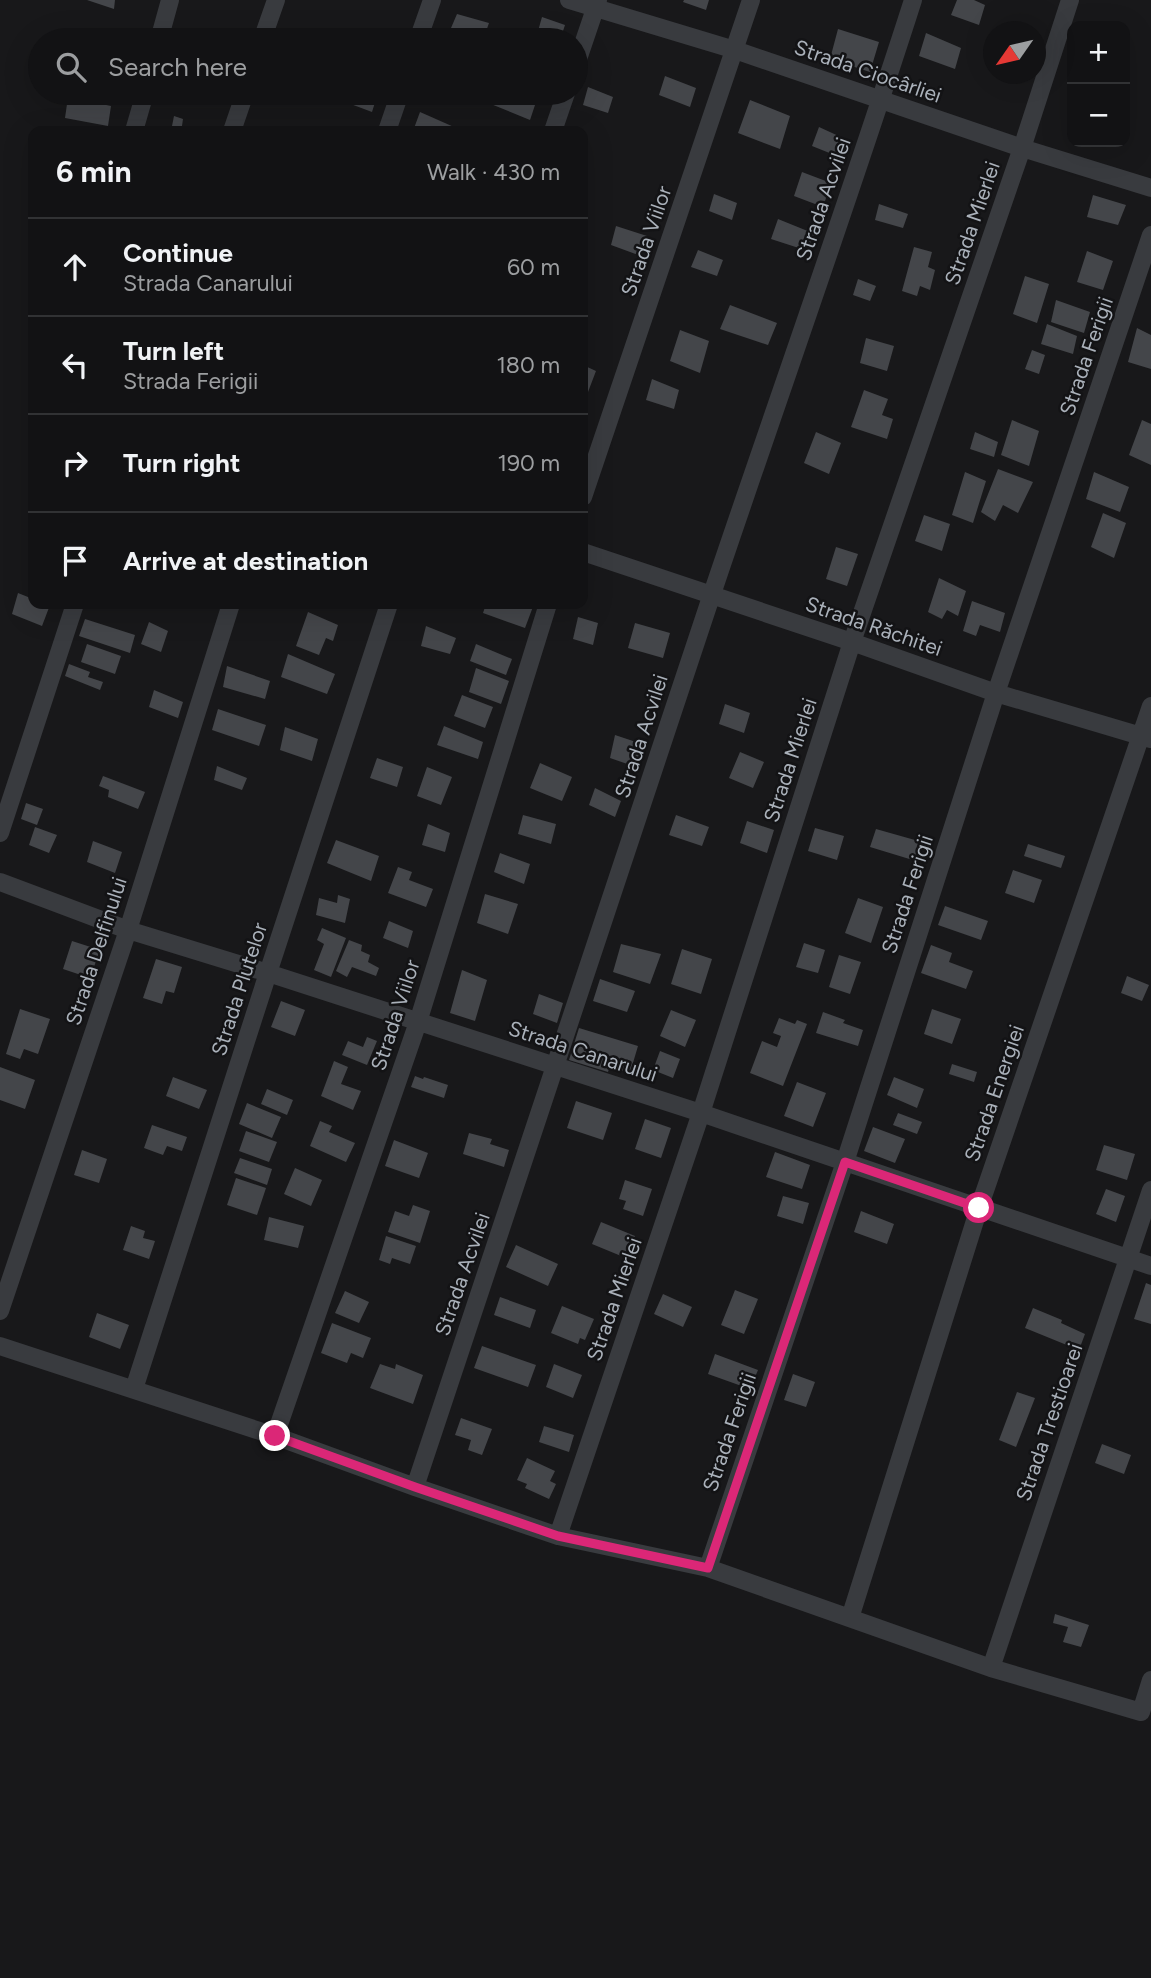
<!DOCTYPE html>
<meta charset="utf-8">
<style>
:root{--surface:#121214;--page:#1b1b1d;--text:#f1f3f6;--muted:#9c9ea0;--line:#313234}
body{margin:0;font-family:Figtree,sans-serif;background:var(--page);color:var(--text)}
.controls{position:absolute;right:21px;top:21px;display:grid;overflow:hidden;border-radius:14px;box-shadow:0 7px 28px #0002}
.controls button{width:63px;height:63px;display:grid;place-items:center;padding:0;border:0;border-bottom:2px solid var(--line);background:var(--surface);color:var(--text);font:35px sans-serif}
.compass{position:absolute;left:983px;top:21px;width:63px;height:63px;border-radius:50%;background:var(--surface);box-shadow:0 7px 28px #0002;rotate:236deg}
.stop{position:absolute;width:21px;height:21px;margin:-16px;border:5px solid #db2777;border-radius:50%;background:#fff}
.stop.end{background:#db2777;border-color:#fff;box-shadow:0 2px 7px #0008}
.list{margin:0;padding:0;list-style:none}
h2{display:flex;justify-content:space-between;align-items:center;height:91px;margin:0;padding:0 28px;font-size:30px}
h2 small{font-size:23px;font-weight:400;color:var(--muted)}
.list li{display:grid;grid-template-columns:46px 1fr auto;gap:21px;align-items:center;box-sizing:border-box;height:98px;padding:0 28px;border-top:2px solid var(--line)}
.list b{display:block;font-size:26px;white-space:nowrap}
.list p{margin:0;font-size:23px;white-space:nowrap;color:var(--muted)}
.list em{font-size:23px;font-style:normal;color:var(--muted)}
.icon{flex:none;width:38px;height:38px;fill:none;stroke:currentColor;stroke-width:2;stroke-linecap:round;stroke-linejoin:round}
.map{position:relative;flex:none;width:1151px;height:1978px;overflow:hidden}
.search{position:absolute;background:var(--surface);box-shadow:0 7px 28px #0002;left:28px;top:28px;width:560px;height:77px;display:flex;align-items:center;gap:18px;box-sizing:border-box;padding:0 24px;border-radius:38px;color:var(--muted);font-size:26px}
.panel{position:absolute;background:var(--surface);box-shadow:0 7px 28px #0002;left:28px;top:126px;width:560px;height:483px;border-radius:14px}
.map>svg:first-child{display:block}
.building{fill:#44464a}
.lines{fill:none;stroke-linecap:round;stroke-linejoin:round}
.minor{stroke:#393b3f;stroke-width:18}
.route{stroke:#db2777;stroke-width:9}
.labels{text-anchor:middle;dominant-baseline:central;stroke-width:5;stroke-linejoin:round;paint-order:stroke}
.street-label{font-size:21px;fill:#aab1ba;stroke:#131315}
</style>
<div class="map">
<svg width="1151" height="1978" viewBox="0 0 1151 1978">
<rect width="100%" height="100%" fill="#18181a"/>
<!-- building -->
<path class="building" d="M87 0H115L114 9Z
M684 0H709L706 10 683 2Z
M957 0H974L985 5 979 25 951 15Z
M457 14 489 23 483 40H466L448 35Z
M542 17 565 25 560 40H544L536 38Z
M838 29 879 42 870 72 830 59Z
M200 30 226 40H196Z
M104 32 129 40H101Z
M926 33 961 48 955 69 919 56Z
M665 76 696 88 690 107 659 95Z
M588 87 613 97 608 113 583 105Z
M342 93H378L372 112 340 100Z
M484 93H522L537 99 530 120 481 100Z
M68 97 111 106 108 126 65 118Z
M750 100 790 116 780 149 738 133Z
M420 112 454 127 452 131H413Z
M174 116 183 119 182 126 197 131H171Z
M819 127 843 138 837 156 812 146Z
M802 172 831 183 823 207 794 196Z
M714 194 737 203 732 220 709 211Z
M1093 195 1126 205 1118 225 1087 217Z
M879 204 908 214 903 228 875 220Z
M778 219 815 234 808 251 771 239Z
M616 226 647 236 641 256 611 245Z
M914 247 932 252 928 267 935 270 930 290 920 286 917 296 902 291Z
M698 250 723 260 717 276 691 267Z
M1087 251 1113 261 1103 290 1077 282Z
M1025 276 1049 284 1037 323 1013 314Z
M858 279 876 286 870 301 853 295Z
M1056 300 1090 312 1084 333 1051 322Z
M730 305 777 323 768 345 720 329Z
M1047 324 1077 336 1073 354 1041 344Z
M1137 328 1151 335V369L1128 362Z
M680 330 709 341 700 373 670 361Z
M866 338 894 346 887 371 860 363Z
M1032 350 1045 355 1039 374 1025 369Z
M583 365 596 371 588 392 583 390Z
M652 379 679 390 674 409 646 400Z
M864 390 888 399 882 415 893 419 887 439 851 427Z
M1012 420 1039 431 1029 466 1001 455Z
M1142 420 1151 424V465L1129 455Z
M816 432 841 443 829 474 804 463Z
M975 432 998 442 994 457 970 449Z
M998 469 1033 482 1018 513 1003 505 995 521 981 512Z
M965 472 986 481 973 523 952 515Z
M1094 472 1129 487 1120 512 1086 499Z
M1103 513 1126 523 1114 558 1091 547Z
M924 515 950 524 942 551 915 541Z
M836 547 858 554 847 586 826 579Z
M939 578 966 591 958 616 947 610 942 619 928 612Z
M18 593 33 599V604L50 605 42 626 12 614Z
M972 601 1005 613 1000 632 980 625 976 636 963 631Z
M486 604H534L525 628 483 613Z
M308 612 338 625 333 641 326 638 319 655 296 646Z
M578 617 598 623 593 645 573 639Z
M85 619 135 635 130 653 79 636Z
M149 622 168 631 161 652 141 644Z
M635 623 670 633 663 658 628 648Z
M426 626 456 638 450 654 421 646Z
M87 644 121 656 115 674 81 662Z
M476 644 512 659 506 675 470 661Z
M288 654 335 674 327 694 281 677Z
M69 664 90 672 88 677 103 682 100 690 65 676Z
M227 666 270 681 265 699 223 687Z
M476 668 509 681 501 704 469 692Z
M154 690 183 702 178 718 149 707Z
M462 695 493 707 485 728 454 716Z
M725 704 750 713 744 733 719 724Z
M218 709 266 725 259 746 212 730Z
M444 726 483 742 478 759 437 745Z
M285 727 318 739 312 761 280 750Z
M615 735 642 744 636 767 610 758Z
M740 752 764 762 753 788 729 778Z
M377 758 403 767 397 787 370 778Z
M540 763 572 777 562 801 530 788Z
M217 766 247 778 242 790 214 780Z
M427 767 452 777 441 805 417 796Z
M103 776 145 792 138 809 108 797 109 790 99 786Z
M595 788 621 801 615 817 589 805Z
M26 803 43 809 37 825 21 819Z
M523 815 556 824 551 844 518 834Z
M676 815 709 827 702 846 669 835Z
M747 821 774 830 767 853 740 843Z
M428 824 450 833 445 852 422 845Z
M35 827 57 835 49 853 29 845Z
M815 828 844 836 837 860 808 851Z
M876 829 922 842 916 861 870 847Z
M336 840 379 856 371 881 327 863Z
M93 841 122 852 115 873 87 862Z
M1028 844 1065 856 1061 868 1024 856Z
M500 853 530 864 524 884 494 872Z
M398 867 412 872 409 880 433 889 426 907 388 893Z
M1013 870 1042 880 1034 903 1005 893Z
M485 894 518 904 508 934 477 923Z
M338 895 350 899 345 923 316 915 319 898 337 903Z
M858 898 883 907 871 943 845 933Z
M945 906 988 921 981 940 938 925Z
M389 921 413 931 408 948 383 938Z
M322 928 346 938 331 977 314 970 324 944 317 940Z
M349 940 362 945 361 951 370 955 368 962 379 968 376 976 352 967 347 977 336 971Z
M72 941 100 950 90 978 63 969Z
M804 943 825 950 818 973 796 967Z
M621 944 661 954 650 984 613 972Z
M931 945 952 953 949 962 973 971 966 989 921 973Z
M682 949 712 959 701 994 671 984Z
M839 955 861 962 850 994 829 987Z
M156 959 182 967 174 993 166 991 162 1004 143 998Z
M462 970 487 980 475 1021 450 1013Z
M1127 976 1149 985 1142 1001 1121 993Z
M600 979 635 991 627 1012 593 1001Z
M539 994 563 1003 557 1023 533 1014Z
M281 1001 305 1010 295 1036 271 1027Z
M20 1009 50 1019 38 1054 24 1049 20 1059 6 1054Z
M932 1009 961 1019 952 1044 924 1034Z
M671 1010 696 1020 685 1047 660 1036Z
M823 1012 845 1020 843 1023 863 1030 858 1046 816 1033Z
M779 1018 795 1024 797 1020 807 1024 783 1086 750 1073 762 1041 777 1047 781 1036 773 1033Z
M579 1028 638 1046 630 1073 621 1070 624 1062 612 1059 608 1072 569 1060Z
M367 1037 377 1041 367 1065 342 1055 348 1041 363 1047Z
M660 1051 680 1059 673 1078 653 1070Z
M334 1061 348 1067 341 1084 361 1091 353 1110 321 1096Z
M952 1064 977 1072 974 1082 949 1074Z
M0 1067 35 1080 25 1109 0 1100Z
M415 1076 423 1079 424 1077 448 1085 444 1098 411 1087Z
M173 1077 207 1090 199 1109 166 1096Z
M894 1077 924 1089 917 1108 887 1095Z
M797 1082 826 1093 813 1127 784 1116Z
M267 1089 293 1100 287 1115 261 1104Z
M576 1101 612 1113 603 1140 567 1128Z
M247 1103 281 1117 272 1138 239 1124Z
M898 1113 922 1122 917 1134 893 1125Z
M645 1119 671 1128 661 1158 635 1149Z
M320 1121 332 1126 329 1132 355 1143 346 1162 310 1146Z
M152 1125 187 1137 182 1151 167 1146 163 1155 144 1148Z
M873 1127 905 1139 895 1163 864 1151Z
M246 1131 277 1142 269 1162 239 1151Z
M469 1133 492 1139 490 1144 509 1150 504 1167 463 1154Z
M394 1140 428 1153 419 1178 385 1166Z
M1104 1145 1135 1154 1127 1180 1096 1170Z
M82 1150 107 1159 99 1183 74 1175Z
M775 1152 810 1165 802 1189 766 1177Z
M240 1158 272 1169 267 1185 234 1173Z
M295 1168 322 1180 311 1206 284 1194Z
M236 1178 266 1188 257 1215 227 1205Z
M625 1180 652 1189 643 1216 623 1209 626 1201 619 1199Z
M1106 1189 1125 1196 1116 1222 1096 1214Z
M783 1196 809 1203 803 1224 777 1216Z
M413 1205 430 1211 420 1243 388 1232 395 1211 409 1216Z
M861 1211 894 1224 887 1244 854 1232Z
M269 1217 304 1226 298 1248 264 1240Z
M601 1222 635 1236 626 1258 592 1244Z
M131 1226 145 1231 143 1238 155 1241 149 1259 123 1250Z
M386 1236 416 1246 410 1264 392 1258 390 1264 379 1260Z
M516 1245 558 1264 548 1286 506 1267Z
M1146 1283 1151 1285V1324L1134 1319Z
M735 1290 758 1299 744 1334 721 1325Z
M345 1291 369 1302 359 1323 335 1313Z
M663 1294 692 1307 683 1327 654 1314Z
M500 1297 536 1310 530 1328 494 1315Z
M562 1306 594 1319 585 1340 580 1338 578 1344 551 1333Z
M1033 1308 1062 1320 1061 1323 1085 1334 1079 1350 1025 1328Z
M97 1313 129 1325 120 1349 89 1337Z
M332 1323 371 1338 363 1358 351 1353 347 1363 321 1353Z
M482 1346 536 1365 528 1387 474 1368Z
M715 1354 758 1370 750 1389 708 1374Z
M380 1364 395 1369 396 1364 423 1375 413 1404 370 1388Z
M554 1364 582 1375 573 1398 546 1387Z
M793 1374 815 1382 806 1407 784 1400Z
M1017 1392 1035 1398 1016 1447 999 1440Z
M461 1418 492 1429 482 1455 468 1450 471 1440 455 1435Z
M544 1426 574 1435 569 1452 539 1442Z
M1102 1444 1131 1455 1124 1474 1095 1463Z
M527 1458 555 1471 550 1481 556 1484 549 1499 525 1488 527 1484 517 1480Z
M1055 1614 1089 1625 1081 1647 1063 1642 1068 1627 1053 1623Z"/>
<g class="lines">
<!-- minor -->
<path class="minor" d="M569 0 735 50 1022 148 1151 188
M159 40 170 0
M262 40 276 0
M418 40 432 0
M576 65 598 0
M134 131 145 93
M232 131 245 93
M387 131 400 93
M553 131 566 93
M583 497 751 0
M583 552 852 642 996 693 1151 739
M0 833 75 604
M0 882 128 930 268 973 701 1113 1151 1266
M0 1311 128 930 231 604
M0 1346 275 1436 415 1487 558 1536 708 1568 991 1668 1141 1712 1151 1680
M134 1389 268 973 389 604
M275 1436 418 1022 548 604
M415 1487C514 1191 612 894 711 597 778 398 849 200 913 0
M558 1536 701 1113 852 642 1022 148 1070 0
M708 1568 845 1162 996 693 1151 235
M850 1618 979 1208 1151 706
M991 1668 1151 1190"/>
</g>
<g class="lines">
<!-- route -->
<path class="route" d="M275 1436 415 1487 558 1536 708 1568 845 1162 979 1208"/>
</g>
<g class="labels">
<!-- street labels -->
<g class="street-label">
<text transform="translate(868 71) rotate(19)">Strada Ciocârliei</text>
<text transform="translate(823 199) rotate(-71)">Strada Acvilei</text>
<text transform="translate(972 223) rotate(-71)">Strada Mierlei</text>
<text transform="translate(646 241) rotate(-71)">Strada Viilor</text>
<text transform="translate(1086 356) rotate(-71)">Strada Ferigii</text>
<text transform="translate(874 626) rotate(19)">Strada Răchitei</text>
<text transform="translate(641 736) rotate(-72)">Strada Acvilei</text>
<text transform="translate(790 760) rotate(-72)">Strada Mierlei</text>
<text transform="translate(907 894) rotate(-72)">Strada Ferigii</text>
<text transform="translate(96 951) rotate(-72)">Strada Delfinului</text>
<text transform="translate(239 989) rotate(-72)">Strada Plutelor</text>
<text transform="translate(395 1015) rotate(-72)">Strada Viilor</text>
<text transform="translate(583 1051) rotate(18)">Strada Canarului</text>
<text transform="translate(994 1093) rotate(-71)">Strada Energiei</text>
<text transform="translate(462 1274) rotate(-71)">Strada Acvilei</text>
<text transform="translate(614 1299) rotate(-71)">Strada Mierlei</text>
<text transform="translate(1049 1422) rotate(-71)">Strada Trestioarei</text>
<text transform="translate(729 1432) rotate(-71)">Strada Ferigii</text>
</g>
</g>
</svg>
<div class="controls">
<button>+</button>
<button>−</button>
</div>
<svg class="compass" viewBox="-18 -18 36 36"><path d="M0-13l5 13h-10z" fill="#e53935"/><path d="M0 13l5-13h-10z" fill="#9c9ea0"/></svg>
<div class="stop" style="left:979px;top:1208px"></div>
<div class="stop end" style="left:275px;top:1436px"></div>
<div class="search"><svg class="icon" aria-label="search" viewBox="0 0 24 24"><circle cx="10" cy="10" r="6"/><path d="M15 15l6 6"/></svg>Search here</div>
<section class="panel">
<h2>6 min<small>Walk · 430 m</small></h2>
<ul class="list">
<li><svg class="icon" aria-label="ahead" viewBox="0 0 24 24"><path d="M12 20V5M6 11l6-6 6 6"/></svg><div><b>Continue</b><p>Strada Canarului</p></div><em>60 m</em></li>
<li><svg class="icon" aria-label="left" viewBox="0 0 24 24"><path d="M17 20v-9H6M10 6l-5 5 5 5"/></svg><div><b>Turn left</b><p>Strada Ferigii</p></div><em>180 m</em></li>
<li><svg class="icon" aria-label="right" viewBox="0 0 24 24"><path d="M7 20v-9h11M14 6l5 5-5 5"/></svg><div><b>Turn right</b></div><em>190 m</em></li>
<li><svg class="icon" aria-label="arrive" viewBox="0 0 24 24"><path d="M6 21V4h12l-3 4 3 4H6"/></svg><div><b>Arrive at destination</b></div></li>
</ul>
</section>
</div>
